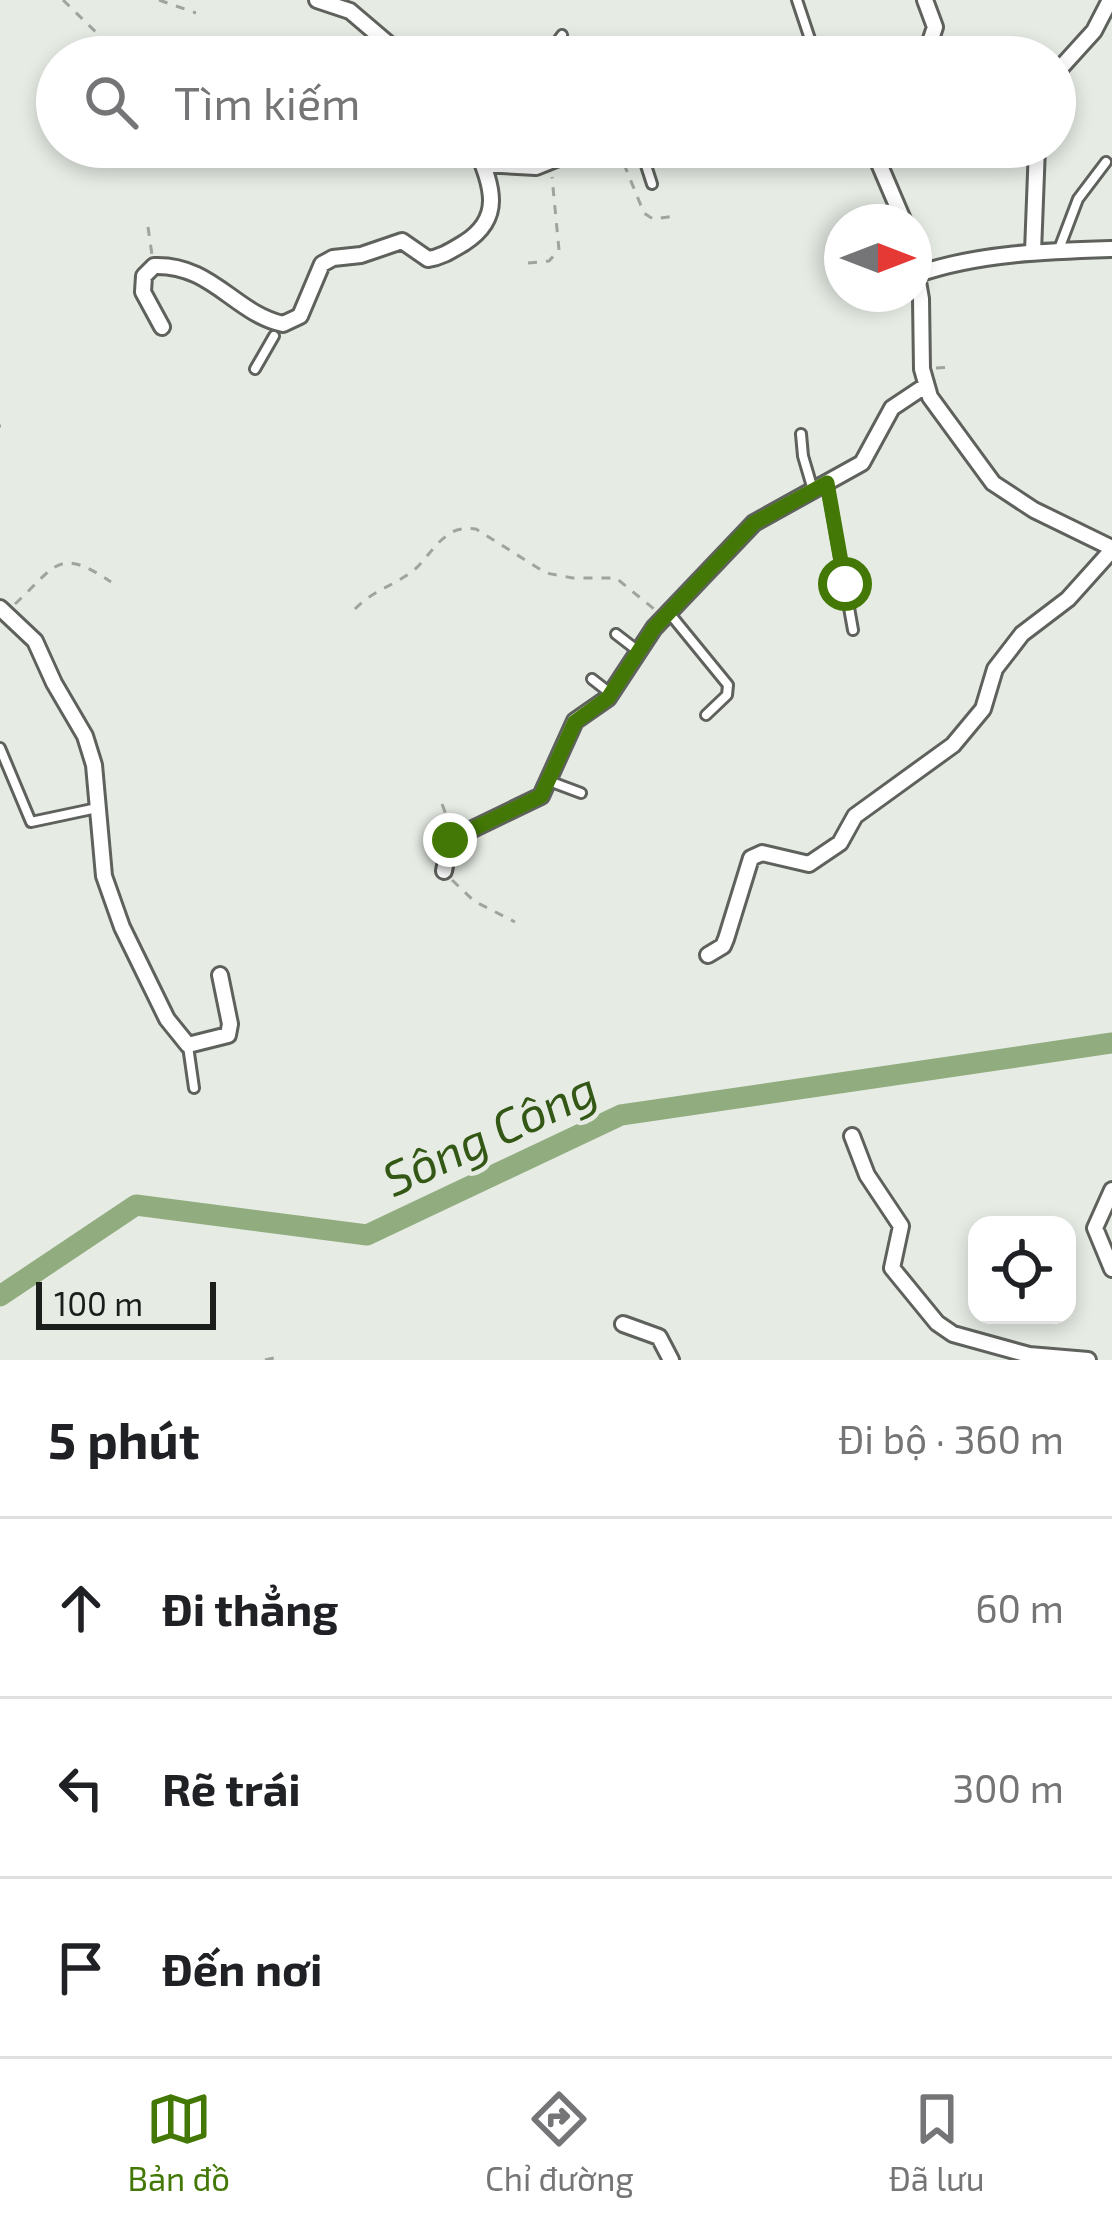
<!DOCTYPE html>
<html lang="vi">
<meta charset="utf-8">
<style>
:root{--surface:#fff;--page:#f6f6f6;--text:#202124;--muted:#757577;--line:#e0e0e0;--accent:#437806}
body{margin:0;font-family:"Exo 2",sans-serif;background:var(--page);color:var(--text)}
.controls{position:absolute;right:36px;bottom:36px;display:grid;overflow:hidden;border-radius:24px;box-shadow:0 6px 18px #0003}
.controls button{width:108px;height:108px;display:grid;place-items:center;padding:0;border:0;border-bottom:3px solid var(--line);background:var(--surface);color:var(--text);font:60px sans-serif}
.compass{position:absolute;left:824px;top:204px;width:108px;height:108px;border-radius:50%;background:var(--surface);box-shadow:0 6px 18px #0003;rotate:90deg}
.scale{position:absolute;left:36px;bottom:30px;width:180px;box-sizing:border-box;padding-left:12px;border:6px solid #1c1e1b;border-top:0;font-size:33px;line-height:42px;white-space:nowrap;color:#1c1e1b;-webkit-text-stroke:9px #e6ebe4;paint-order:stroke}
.stop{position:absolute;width:36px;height:36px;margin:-27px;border:9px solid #437806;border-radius:50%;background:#fff}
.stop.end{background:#437806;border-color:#fff;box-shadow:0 3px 12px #0008}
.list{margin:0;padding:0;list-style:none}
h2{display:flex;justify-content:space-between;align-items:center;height:156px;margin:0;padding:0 48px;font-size:51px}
h2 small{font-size:39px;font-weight:400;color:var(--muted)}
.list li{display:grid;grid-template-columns:78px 1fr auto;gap:36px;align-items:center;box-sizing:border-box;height:180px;padding:0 48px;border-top:3px solid var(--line)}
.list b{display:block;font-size:45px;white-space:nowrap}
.list em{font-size:39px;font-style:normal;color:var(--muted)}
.icon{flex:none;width:66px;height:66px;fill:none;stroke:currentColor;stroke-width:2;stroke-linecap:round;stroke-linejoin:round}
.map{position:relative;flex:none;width:1112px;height:1360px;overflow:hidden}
.search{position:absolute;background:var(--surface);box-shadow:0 6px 18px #0003;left:36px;right:36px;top:36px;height:132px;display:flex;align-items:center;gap:30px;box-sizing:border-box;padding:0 42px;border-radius:66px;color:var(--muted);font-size:45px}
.sheet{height:696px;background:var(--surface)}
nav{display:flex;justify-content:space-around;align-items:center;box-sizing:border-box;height:168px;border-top:3px solid var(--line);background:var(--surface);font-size:33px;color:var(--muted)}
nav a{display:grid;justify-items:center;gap:6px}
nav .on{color:var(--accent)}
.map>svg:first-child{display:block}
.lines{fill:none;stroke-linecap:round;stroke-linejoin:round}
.river{stroke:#91ad7f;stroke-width:21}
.service-casing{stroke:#5e615c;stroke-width:14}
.minor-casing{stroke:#5e615c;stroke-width:20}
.path{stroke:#a0a49f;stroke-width:3;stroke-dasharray:9 9;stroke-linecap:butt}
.service{stroke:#fff;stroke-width:8}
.minor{stroke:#fff;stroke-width:14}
.route{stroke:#437806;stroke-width:15}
.labels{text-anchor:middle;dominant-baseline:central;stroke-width:9;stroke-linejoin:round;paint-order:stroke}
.water-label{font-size:48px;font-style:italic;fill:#335714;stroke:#e6ebe4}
</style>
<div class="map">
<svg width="1112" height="1360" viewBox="0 0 1112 1360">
<rect width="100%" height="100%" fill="#e6ebe4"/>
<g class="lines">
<!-- river -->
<path class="river" d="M0 1296 136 1205 367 1235 621 1115 1112 1043"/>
<!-- service casing -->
<g class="service-casing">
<path id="service" d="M797 0 816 57
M546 57 562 35
M640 147 652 184
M1059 249 1078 199 1106 162
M255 369 274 336
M801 434 803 456 813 490
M827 484 853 630
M670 614 728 685 727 695 706 715
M616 634 638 651
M592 679 610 693
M0 748 31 822 97 808
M549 781 581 793
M188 1046 194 1088"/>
</g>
<!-- minor casing -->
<g class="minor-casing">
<path id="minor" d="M317 0 350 11 404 57
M925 57 935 27 925 0
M1055 74 1094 31 1110 0
M872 147 904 222
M483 164 536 167 586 147
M1033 252 1037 147
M914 258 921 299 922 369 930 397 993 483 1034 510 1112 548
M918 274C979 253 1048 251 1112 249
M162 327 143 292 144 276 154 266C212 264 234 313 283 324L300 316 322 264 333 258 361 255 402 241 428 259C442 257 452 250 464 243 505 217 491 185 476 147
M0 608 35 641 54 683 85 736 94 765 104 876 122 927 167 1019 188 1045 228 1035 230 1024 220 975
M444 871 450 840 541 796 575 721 608 698 654 628 754 523 862 463 892 408 925 386
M708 955 723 946 726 939 751 858 762 853 809 864 840 843 855 816 953 745 983 709 995 669 1022 634 1068 599 1112 550
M852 1136 867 1175 901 1226 892 1268 937 1323 953 1334 1029 1355 1088 1360
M1112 1190 1095 1228 1112 1269
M623 1324 659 1337 671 1360"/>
</g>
<!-- path -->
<path class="path" d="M63 0 104 40 113 57
M159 0 196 13
M617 147 644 213 653 219 675 216
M689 147 732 159
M148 227 152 255
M528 263 549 261 559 250 552 177
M936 368 953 367
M0 426H1
M15 604C56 566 58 546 111 582
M355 609C372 591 393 586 413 571 426 560 434 544 448 535 456 528 466 528 476 529L546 573 573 578H616L654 609
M442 804 450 825
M452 880 474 901 515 922
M265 1360 274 1358"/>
<!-- service -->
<use href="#service" class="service"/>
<!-- minor -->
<use href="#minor" class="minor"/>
</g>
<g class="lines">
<!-- route -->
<path class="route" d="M450 840 541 796 575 722 608 698 654 628 754 523 827 483 845 584"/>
</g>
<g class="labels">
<!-- water labels -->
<g class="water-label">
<text transform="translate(489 1132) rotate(-25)">Sông Công</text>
</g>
</g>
</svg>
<div class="controls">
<button><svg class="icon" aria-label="locate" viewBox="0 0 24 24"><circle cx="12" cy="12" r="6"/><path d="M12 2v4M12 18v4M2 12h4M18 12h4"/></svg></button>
</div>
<svg class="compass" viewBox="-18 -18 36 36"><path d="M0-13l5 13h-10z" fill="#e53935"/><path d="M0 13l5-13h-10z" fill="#757577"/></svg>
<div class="scale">100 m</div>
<div class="stop" style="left:845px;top:584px"></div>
<div class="stop end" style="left:450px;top:840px"></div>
<div class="search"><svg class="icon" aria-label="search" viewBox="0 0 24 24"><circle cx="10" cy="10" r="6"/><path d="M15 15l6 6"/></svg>Tìm kiếm</div>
</div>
<section class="sheet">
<h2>5 phút<small>Đi bộ · 360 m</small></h2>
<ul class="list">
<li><svg class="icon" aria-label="ahead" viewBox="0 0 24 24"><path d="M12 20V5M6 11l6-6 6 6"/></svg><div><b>Đi thẳng</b></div><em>60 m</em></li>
<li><svg class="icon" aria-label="left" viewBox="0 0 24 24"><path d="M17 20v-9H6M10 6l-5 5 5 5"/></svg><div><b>Rẽ trái</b></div><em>300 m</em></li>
<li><svg class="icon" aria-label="arrive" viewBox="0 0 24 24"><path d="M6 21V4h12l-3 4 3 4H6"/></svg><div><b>Đến nơi</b></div></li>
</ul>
</section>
<nav>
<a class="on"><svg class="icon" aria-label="map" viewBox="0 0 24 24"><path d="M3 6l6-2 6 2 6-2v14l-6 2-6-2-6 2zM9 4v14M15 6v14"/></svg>Bản đồ</a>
<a><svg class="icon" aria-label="directions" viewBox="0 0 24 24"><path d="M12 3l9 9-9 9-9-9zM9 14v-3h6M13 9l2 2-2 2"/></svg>Chỉ đường</a>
<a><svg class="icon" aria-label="saved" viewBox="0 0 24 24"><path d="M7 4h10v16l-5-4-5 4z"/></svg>Đã lưu</a>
</nav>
